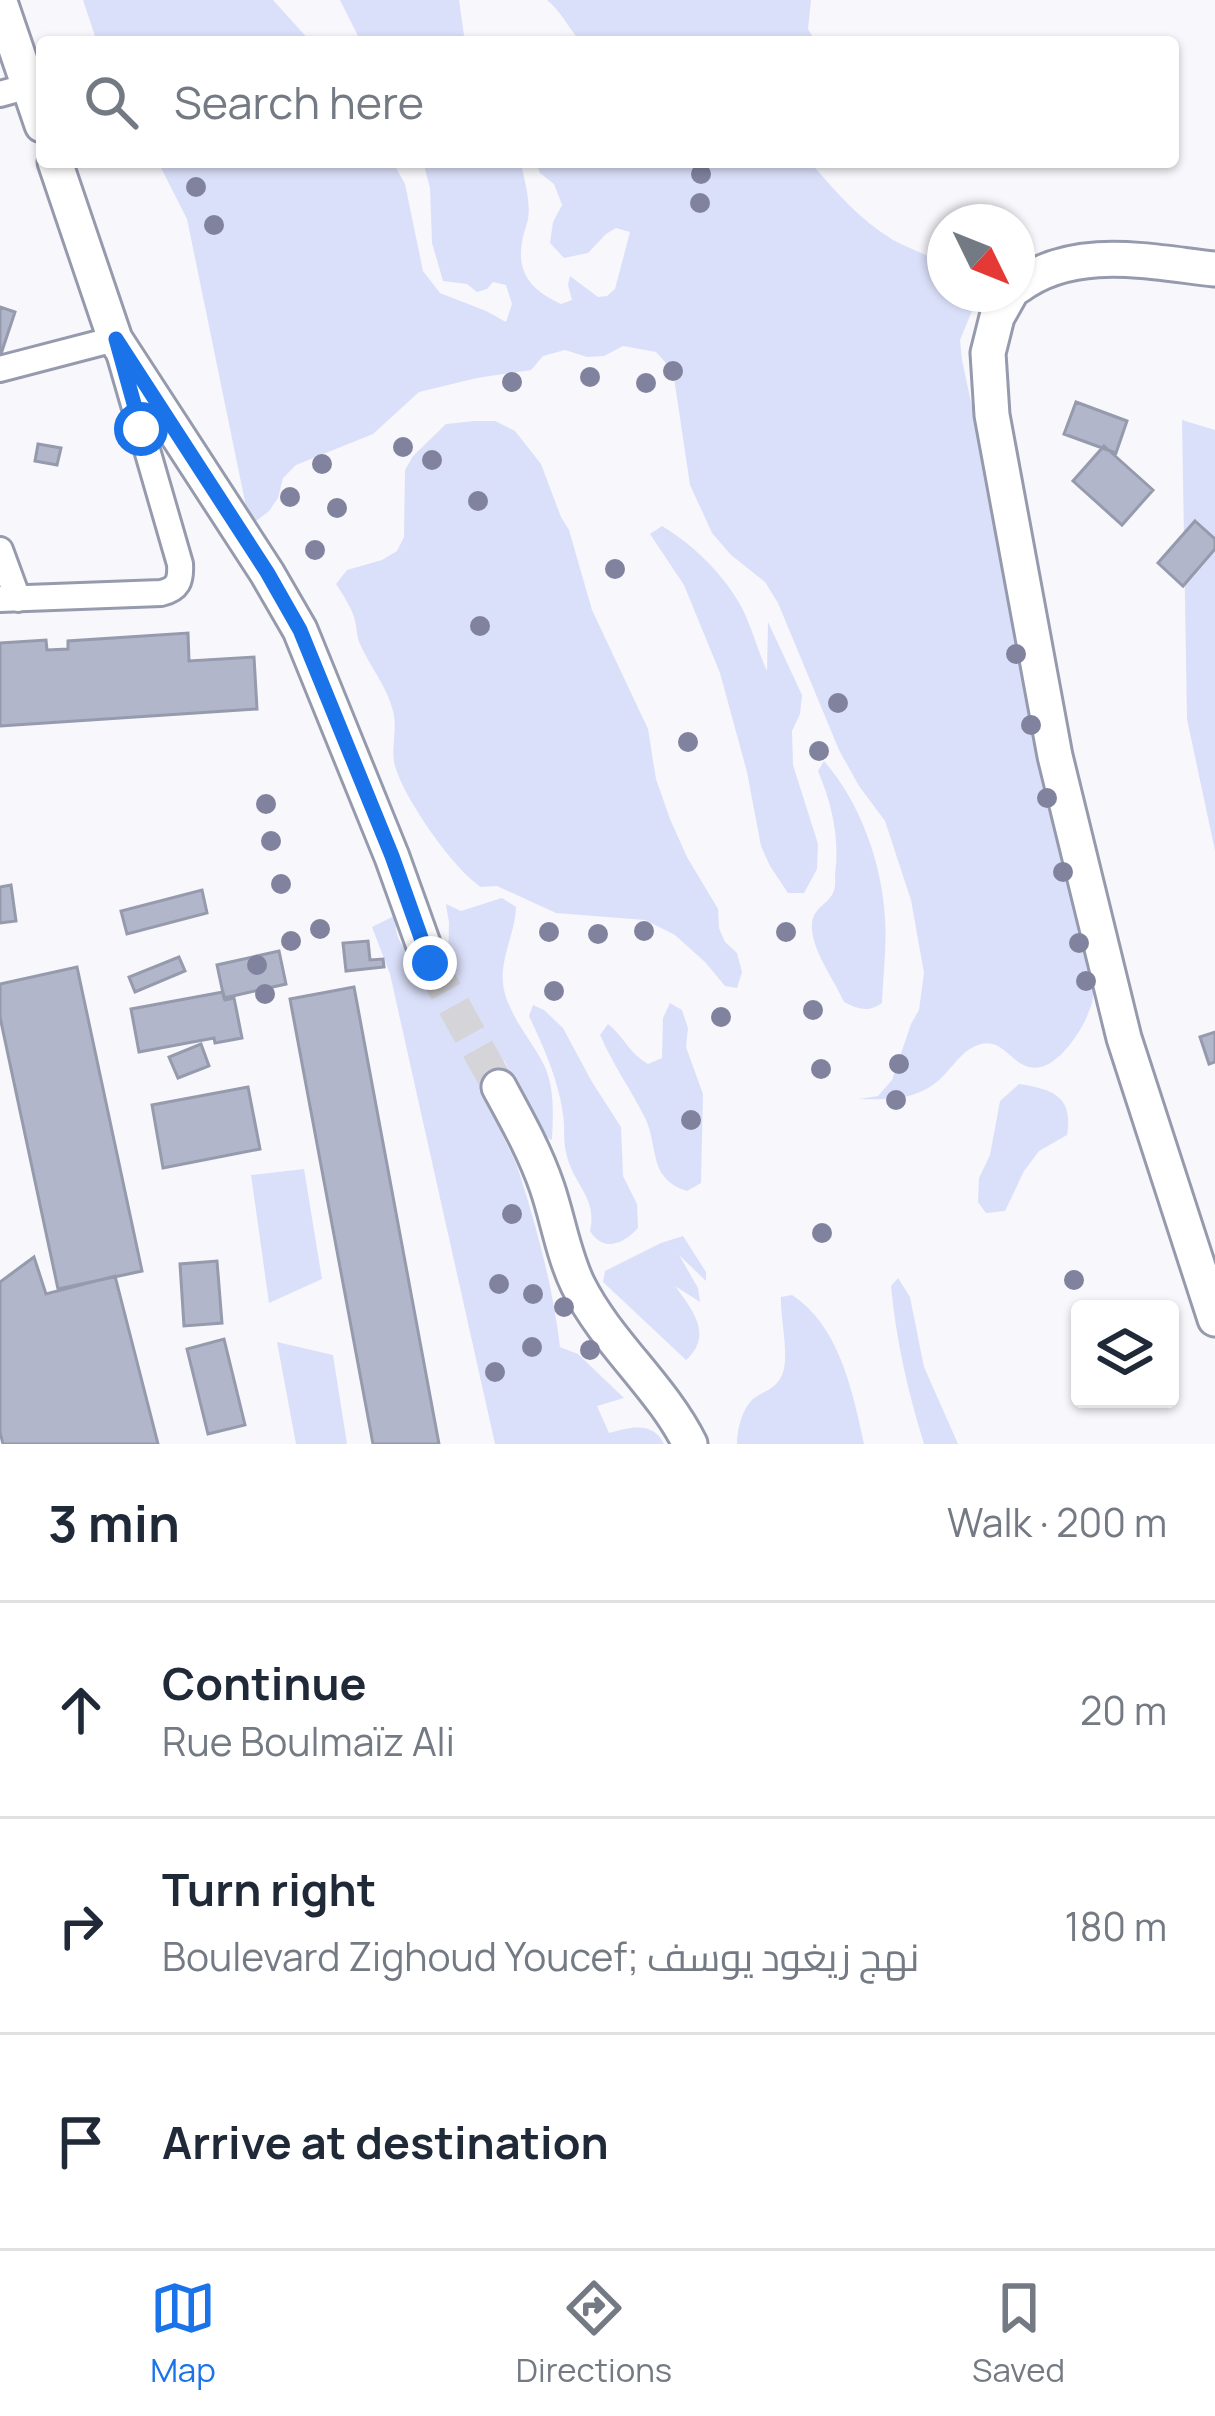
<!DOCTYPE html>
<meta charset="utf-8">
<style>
:root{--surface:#fff;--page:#f2f2f3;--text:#1f2937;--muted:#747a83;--line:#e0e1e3;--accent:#1a73e8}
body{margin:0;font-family:Manrope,Cairo,sans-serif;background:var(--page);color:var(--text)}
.controls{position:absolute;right:36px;bottom:36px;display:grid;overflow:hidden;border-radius:12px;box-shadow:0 3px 9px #0004}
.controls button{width:108px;height:108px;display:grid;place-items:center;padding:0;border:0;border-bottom:3px solid var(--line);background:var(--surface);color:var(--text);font:60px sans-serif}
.compass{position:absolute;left:927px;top:204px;width:108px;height:108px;border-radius:50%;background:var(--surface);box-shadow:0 3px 9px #0004;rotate:133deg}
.stop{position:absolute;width:36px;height:36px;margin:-27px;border:9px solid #1a73e8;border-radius:50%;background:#fff}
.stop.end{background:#1a73e8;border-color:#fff;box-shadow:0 3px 12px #0008}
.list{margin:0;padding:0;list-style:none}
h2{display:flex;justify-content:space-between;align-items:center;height:156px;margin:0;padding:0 48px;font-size:51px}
h2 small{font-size:39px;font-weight:400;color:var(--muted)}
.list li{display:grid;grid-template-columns:78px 1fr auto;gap:36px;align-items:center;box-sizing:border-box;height:216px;padding:0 48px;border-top:3px solid var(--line)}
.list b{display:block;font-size:45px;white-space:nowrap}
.list p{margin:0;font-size:39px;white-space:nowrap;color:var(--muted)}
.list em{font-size:39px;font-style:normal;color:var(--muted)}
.icon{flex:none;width:66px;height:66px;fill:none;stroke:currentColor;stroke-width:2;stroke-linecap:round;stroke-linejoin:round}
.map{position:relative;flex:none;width:1215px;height:1444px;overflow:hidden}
.search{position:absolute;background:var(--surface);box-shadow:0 3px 9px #0004;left:36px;right:36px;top:36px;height:132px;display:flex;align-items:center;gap:30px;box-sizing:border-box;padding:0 42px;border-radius:12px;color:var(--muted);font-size:45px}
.sheet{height:804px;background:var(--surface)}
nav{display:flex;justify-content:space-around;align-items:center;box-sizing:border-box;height:168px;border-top:3px solid var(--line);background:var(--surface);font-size:33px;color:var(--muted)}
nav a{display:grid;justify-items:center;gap:6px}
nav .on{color:var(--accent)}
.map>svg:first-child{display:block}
.green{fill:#dbe0fa}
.building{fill:#b2b6ca;stroke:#969aad;stroke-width:3}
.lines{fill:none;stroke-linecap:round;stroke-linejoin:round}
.secondary-tunnel{stroke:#d4d4d9;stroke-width:33;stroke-dasharray:33 16;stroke-linecap:butt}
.street-casing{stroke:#969aad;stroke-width:30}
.secondary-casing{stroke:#969aad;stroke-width:39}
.street{stroke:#fff;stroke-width:24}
.secondary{stroke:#fff;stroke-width:33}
.tree{fill:#81839e}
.route{stroke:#1a73e8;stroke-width:15}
</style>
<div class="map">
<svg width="1215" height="1444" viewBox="0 0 1215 1444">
<rect width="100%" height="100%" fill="#f7f7fc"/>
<!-- green -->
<path class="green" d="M83 0H273L311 42H97Z
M340 0H459L465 42H361Z
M547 0H811L808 29 816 42H581C569 29 561 11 547 0Z
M158 162H393L405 184 423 271 440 293 486 311 506 322 512 304 506 285 493 282 487 289 477 292 467 284 443 281 432 243 430 188 423 162H521C524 179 531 202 528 219 527 225 524 231 523 237 515 273 531 290 561 304L572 300 568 285 570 276 598 297 607 296 615 289 630 232 616 228 606 234 588 253 564 258 550 243 553 222 562 205 554 184 540 173 536 162H810C835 191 860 220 893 240 910 249 928 255 945 264V294H975L977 299 960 340 962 360 1094 979C1093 985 1094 992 1093 998 1089 1022 1057 1075 1029 1067 1011 1063 1003 1039 981 1044 965 1048 956 1062 946 1073 922 1100 892 1100 859 1099L878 1096 892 1080 911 1024 919 1010 924 973 911 900 885 821 859 786 839 750 778 603 765 582 731 555 712 533 690 485 673 371 656 352 623 346 604 356 587 357 565 350 543 356 531 370 477 378 419 392 373 434 296 465 283 478 278 498 269 511 250 526 187 219Z
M1182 420 1215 430V851L1187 719Z
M474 421H495L515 431 541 464 561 517 569 530 592 610 648 729 656 779 670 819 687 857 718 909 719 928 725 942 737 953 742 972 737 988 725 986 705 962 675 935 645 920 556 913 497 886 481 887C453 869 404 798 395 766 390 748 398 729 393 711 387 686 370 667 360 644 356 635 357 626 354 617 350 605 343 595 336 584L347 570 382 560 397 551 404 537 405 470 413 456 446 424Z
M662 526C694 545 725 576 742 608 752 628 758 651 767 671L768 622 802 695 800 714 792 731 793 765 818 844 817 869 804 893H788L770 866 761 846 747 772 720 673 684 585 650 534Z
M824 761C860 802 882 863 885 918 887 946 883 975 882 1003 868 1013 858 1009 844 1002 834 979 810 948 812 924 813 908 827 905 833 893 836 887 835 880 835 874 840 839 832 804 818 771Z
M502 898 516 907C515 936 498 960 504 990 511 1019 531 1039 544 1065 555 1088 553 1115 552 1140L537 1133 504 1060C506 1077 495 1095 497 1114 499 1135 514 1154 520 1175 538 1232 553 1288 560 1347L578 1354 624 1398 597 1406 609 1433C631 1427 653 1421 664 1444H495L390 974 372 927 396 915C392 951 417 960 448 966L449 923 446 904 461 911Z
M670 1003 682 1010 688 1028 686 1047 703 1094 701 1183 687 1191C677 1188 670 1184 663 1175 653 1162 654 1137 646 1120 632 1091 613 1065 600 1035L608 1024C626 1039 627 1051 648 1064L662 1058 663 1018Z
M533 1005 544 1010 563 1028 592 1082 621 1127 623 1176 637 1204 638 1228C623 1244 604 1253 590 1231 598 1197 572 1184 566 1152 563 1140 565 1127 563 1114 558 1079 544 1048 529 1016Z
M1019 1084C1052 1089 1074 1096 1067 1135L1039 1151 1024 1171 1005 1211 986 1213 978 1202 979 1178 990 1155 1000 1101Z
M304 1169 322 1279 269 1303 251 1175Z
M683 1236 706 1272V1281L679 1255 698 1288 700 1302 675 1286C692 1309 714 1335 686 1360L603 1282 605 1271 661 1243Z
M898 1278 910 1297 924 1367 958 1444H924C908 1392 896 1340 891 1286Z
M792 1295C839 1325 853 1392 864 1444H737C737 1430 742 1409 753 1399 764 1391 776 1389 782 1375 790 1357 780 1318 781 1297Z
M277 1342 333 1355 347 1444H296Z"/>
<!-- building -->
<path class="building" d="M0 307 15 312 0 357Z
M1076 402 1127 421 1116 453 1064 434Z
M38 444 61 448 57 465 35 461Z
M1104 446 1153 490 1122 525 1073 481Z
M1195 521 1215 539V549L1183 586 1158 563Z
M188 633 189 661 254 657 257 709 0 726V643L46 640 47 650 68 649V641Z
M11 885 16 921 0 923V887Z
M202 890 207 913 127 934 121 911Z
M368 941 370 960 383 959 384 967 346 971 343 943Z
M279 951 286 984 224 998 217 965Z
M179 957 185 971 135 992 129 977Z
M77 967 142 1271 58 1289 0 1017V984Z
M354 987 439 1444H373L290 999Z
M223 992 225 1000 234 998 242 1038 215 1043 214 1038 139 1052 131 1009Z
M1215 1032V1062L1209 1064 1200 1037Z
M201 1044 209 1066 178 1078 169 1057Z
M248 1087 260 1149 163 1168 152 1105Z
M34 1257 46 1294 115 1276 158 1444H3L0 1432V1282Z
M217 1261 222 1323 184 1326 180 1264Z
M224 1339 245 1425 208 1434 187 1349Z"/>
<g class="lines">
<!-- secondary-tunnel -->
<path class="secondary-tunnel" d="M430 963 499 1087"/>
<!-- street casing -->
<g class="street-casing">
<path id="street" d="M0 94 29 86
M0 369 115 339 180 564C181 581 178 589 161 593L0 599
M0 550 18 599"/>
</g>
<!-- secondary casing -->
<g class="secondary-casing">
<path id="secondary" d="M0 2 42 125
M55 162 115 339 267 573 300 630 392 857 430 963
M1017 287C1074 244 1149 262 1215 269
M1010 294 997 317 988 353 992 415 1055 756 1124 1038 1215 1319
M499 1087C517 1120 535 1152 547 1187 558 1219 563 1254 578 1285 607 1343 661 1386 690 1444"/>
</g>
<!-- street -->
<use href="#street" class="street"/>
<!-- secondary -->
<use href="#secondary" class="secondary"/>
</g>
<!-- trees -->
<g class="tree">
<circle cx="701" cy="174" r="10"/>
<circle cx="196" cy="187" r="10"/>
<circle cx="700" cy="203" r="10"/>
<circle cx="214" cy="225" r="10"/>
<circle cx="673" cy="371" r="10"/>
<circle cx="590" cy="377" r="10"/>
<circle cx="512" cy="382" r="10"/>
<circle cx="646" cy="383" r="10"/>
<circle cx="403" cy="447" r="10"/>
<circle cx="432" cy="460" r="10"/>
<circle cx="322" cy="464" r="10"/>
<circle cx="290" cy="497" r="10"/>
<circle cx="478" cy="501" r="10"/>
<circle cx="337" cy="508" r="10"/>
<circle cx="315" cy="550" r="10"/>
<circle cx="615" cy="569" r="10"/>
<circle cx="480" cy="626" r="10"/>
<circle cx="1016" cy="654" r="10"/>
<circle cx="838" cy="703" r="10"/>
<circle cx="1031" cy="725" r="10"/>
<circle cx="688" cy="742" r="10"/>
<circle cx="819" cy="751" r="10"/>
<circle cx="1047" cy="798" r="10"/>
<circle cx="266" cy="804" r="10"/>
<circle cx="271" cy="841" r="10"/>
<circle cx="1063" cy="872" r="10"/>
<circle cx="281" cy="884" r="10"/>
<circle cx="320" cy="929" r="10"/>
<circle cx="644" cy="931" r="10"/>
<circle cx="549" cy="932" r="10"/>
<circle cx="786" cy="932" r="10"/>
<circle cx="598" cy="934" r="10"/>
<circle cx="291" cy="941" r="10"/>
<circle cx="1079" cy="943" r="10"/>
<circle cx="257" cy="965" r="10"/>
<circle cx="1086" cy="981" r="10"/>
<circle cx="554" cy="991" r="10"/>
<circle cx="265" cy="994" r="10"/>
<circle cx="813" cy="1010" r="10"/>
<circle cx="721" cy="1017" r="10"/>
<circle cx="899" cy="1064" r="10"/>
<circle cx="821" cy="1069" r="10"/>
<circle cx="896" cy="1100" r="10"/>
<circle cx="691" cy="1120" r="10"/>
<circle cx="512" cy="1214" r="10"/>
<circle cx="822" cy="1233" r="10"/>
<circle cx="1074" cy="1280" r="10"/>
<circle cx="499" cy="1284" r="10"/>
<circle cx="533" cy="1294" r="10"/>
<circle cx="564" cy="1307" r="10"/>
<circle cx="532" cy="1347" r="10"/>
<circle cx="590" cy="1350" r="10"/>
<circle cx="495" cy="1372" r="10"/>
</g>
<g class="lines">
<!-- route -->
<path class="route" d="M141 429 116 339 267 572 300 630 392 856 430 963"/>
</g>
</svg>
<div class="controls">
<button><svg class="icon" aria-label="layers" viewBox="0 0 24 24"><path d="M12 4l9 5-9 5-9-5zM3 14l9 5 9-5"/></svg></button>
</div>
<svg class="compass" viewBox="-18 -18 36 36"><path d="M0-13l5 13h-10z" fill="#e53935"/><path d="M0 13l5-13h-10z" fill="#747a83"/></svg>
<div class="stop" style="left:141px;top:429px"></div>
<div class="stop end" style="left:430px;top:963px"></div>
<div class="search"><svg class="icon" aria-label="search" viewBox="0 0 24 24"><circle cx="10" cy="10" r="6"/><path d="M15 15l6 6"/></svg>Search here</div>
</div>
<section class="sheet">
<h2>3 min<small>Walk · 200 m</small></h2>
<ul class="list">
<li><svg class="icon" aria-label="ahead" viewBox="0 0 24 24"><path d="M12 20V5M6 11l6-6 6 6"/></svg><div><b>Continue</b><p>Rue Boulmaïz Ali</p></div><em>20 m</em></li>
<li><svg class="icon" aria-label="right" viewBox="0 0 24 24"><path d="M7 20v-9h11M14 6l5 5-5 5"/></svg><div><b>Turn right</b><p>Boulevard Zighoud Youcef; نهج زيغود يوسف</p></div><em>180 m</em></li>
<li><svg class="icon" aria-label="arrive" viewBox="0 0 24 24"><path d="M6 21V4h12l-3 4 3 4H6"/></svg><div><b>Arrive at destination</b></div></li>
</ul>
</section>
<nav>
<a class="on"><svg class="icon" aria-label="map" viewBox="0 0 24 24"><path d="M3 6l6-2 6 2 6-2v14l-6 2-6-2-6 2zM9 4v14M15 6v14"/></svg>Map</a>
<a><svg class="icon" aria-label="directions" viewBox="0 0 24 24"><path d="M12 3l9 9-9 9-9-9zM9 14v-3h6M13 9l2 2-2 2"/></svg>Directions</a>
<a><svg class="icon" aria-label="saved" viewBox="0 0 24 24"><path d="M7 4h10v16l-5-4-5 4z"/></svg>Saved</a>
</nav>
